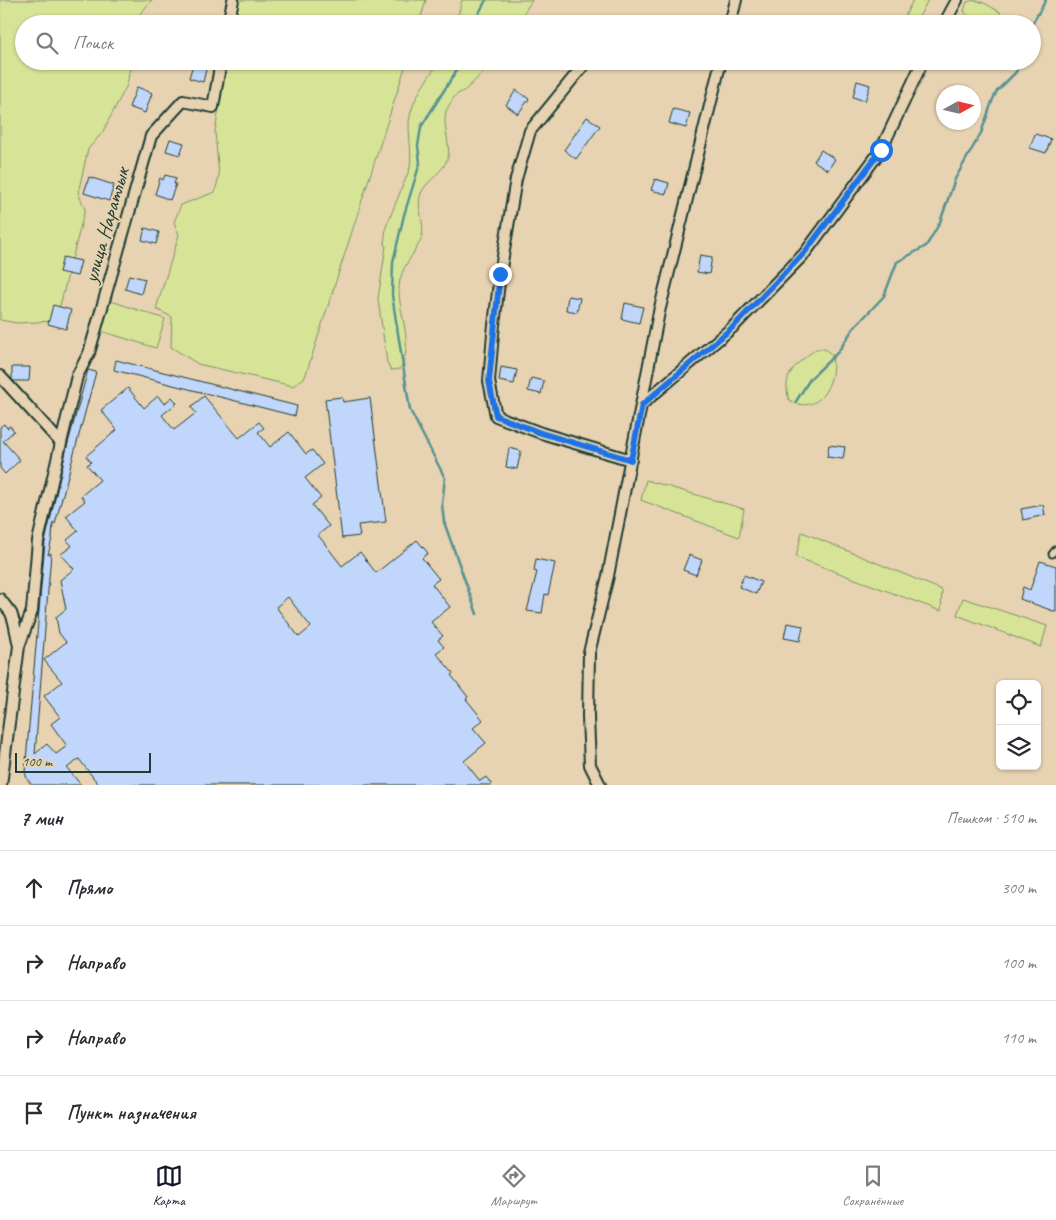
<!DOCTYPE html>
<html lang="ru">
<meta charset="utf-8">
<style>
:root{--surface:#fff;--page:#f2f2f3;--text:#2b2b33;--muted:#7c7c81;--line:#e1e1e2;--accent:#111827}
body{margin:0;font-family:Caveat,sans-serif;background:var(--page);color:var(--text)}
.controls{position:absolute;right:15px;bottom:15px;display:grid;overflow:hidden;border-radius:8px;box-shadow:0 1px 4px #0004}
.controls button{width:45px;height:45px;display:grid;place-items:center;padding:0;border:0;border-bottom:1px solid var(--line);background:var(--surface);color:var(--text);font:25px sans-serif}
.compass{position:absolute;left:936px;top:85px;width:45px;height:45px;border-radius:50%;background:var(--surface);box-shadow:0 1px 4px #0004;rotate:82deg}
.scale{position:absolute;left:15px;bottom:12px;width:136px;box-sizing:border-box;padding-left:5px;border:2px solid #1f3d34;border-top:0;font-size:14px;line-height:18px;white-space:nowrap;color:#1f3d34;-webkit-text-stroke:4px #e7d2b1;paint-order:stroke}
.stop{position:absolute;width:15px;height:15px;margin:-11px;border:4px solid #1a73e8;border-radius:50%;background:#fff}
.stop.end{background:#1a73e8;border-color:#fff;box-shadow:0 1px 5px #0008}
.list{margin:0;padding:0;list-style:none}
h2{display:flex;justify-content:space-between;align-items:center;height:65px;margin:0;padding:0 20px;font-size:21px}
h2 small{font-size:16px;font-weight:400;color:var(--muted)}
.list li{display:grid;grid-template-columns:32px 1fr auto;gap:15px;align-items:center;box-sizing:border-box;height:75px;padding:0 20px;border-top:1px solid var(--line)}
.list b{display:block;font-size:19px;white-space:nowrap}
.list em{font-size:16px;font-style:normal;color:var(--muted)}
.icon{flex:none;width:28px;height:28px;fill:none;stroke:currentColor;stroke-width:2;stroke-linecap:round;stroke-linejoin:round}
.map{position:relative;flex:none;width:1056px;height:785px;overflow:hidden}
.search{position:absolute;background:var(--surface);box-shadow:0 1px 4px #0004;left:15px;right:15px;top:15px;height:55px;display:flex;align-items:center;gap:12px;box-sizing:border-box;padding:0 18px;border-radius:28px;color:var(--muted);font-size:19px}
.sheet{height:365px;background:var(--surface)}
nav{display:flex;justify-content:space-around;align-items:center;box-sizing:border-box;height:70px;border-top:1px solid var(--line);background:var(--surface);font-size:14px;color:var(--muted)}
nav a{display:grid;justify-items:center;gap:2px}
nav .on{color:var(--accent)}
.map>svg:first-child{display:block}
.green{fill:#d7e497;stroke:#7b9066}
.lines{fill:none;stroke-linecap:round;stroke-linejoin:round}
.stream{stroke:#569392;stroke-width:2.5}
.building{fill:#c1d6fb;stroke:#1f3d34;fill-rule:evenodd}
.service-casing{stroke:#1f3d34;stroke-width:9}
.minor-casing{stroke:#1f3d34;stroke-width:14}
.service{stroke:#e7d2b1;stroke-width:5}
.minor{stroke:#e7d2b1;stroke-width:10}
.route{stroke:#1a73e8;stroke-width:6}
.labels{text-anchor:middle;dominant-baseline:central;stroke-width:4;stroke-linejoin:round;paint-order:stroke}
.street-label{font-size:21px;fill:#1f3d34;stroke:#e7d2b1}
</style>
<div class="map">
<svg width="1056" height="785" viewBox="0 0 1056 785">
<rect width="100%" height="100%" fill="#e7d2b1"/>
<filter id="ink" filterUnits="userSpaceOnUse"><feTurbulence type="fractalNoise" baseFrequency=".02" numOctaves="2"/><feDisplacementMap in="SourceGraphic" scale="10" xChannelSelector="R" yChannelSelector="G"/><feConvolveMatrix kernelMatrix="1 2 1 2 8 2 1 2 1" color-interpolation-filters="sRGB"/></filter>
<g filter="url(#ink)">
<!-- green -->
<path class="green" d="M0 0H152L138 16 136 24H24V61H131L127 85 102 133 88 149 78 193 85 209 56 321 17 323 0 320Z
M237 0H426L419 24H233Z
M462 0H532L517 24H456Z
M913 0H928L915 24H901Z
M975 0 984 3 1000 12 1001 19 996 24C982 24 972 23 964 11L967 2Z
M227 61H407L305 377 293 386 198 364 171 347 172 317 156 309 179 235 174 222 181 205 215 192 219 176 215 132Z
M440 61H492C484 71 475 81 466 89 463 92 459 93 456 95 453 98 448 107 446 111 442 126 451 145 448 157 444 172 427 180 421 193 415 208 427 224 421 239 414 256 400 267 399 287 398 314 415 343 400 369L391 370 387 362 378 299 386 246 384 245 386 227 410 168C412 153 409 139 409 124 410 102 427 79 440 61Z
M108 300 165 319 156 348 98 330Z
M816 349H825L832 355C837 381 819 418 789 400 781 373 797 364 816 349Z
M646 480 744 509 739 537 641 500Z
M802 532 942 590 941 611 796 557Z
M963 598 1047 626 1041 647 957 615Z"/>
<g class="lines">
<!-- stream -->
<path class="stream" d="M473 24 486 0
M1032 24 1046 0
M460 61 455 73 421 127 418 146 420 163 404 215 393 262 392 295 410 410 445 478 442 504 444 522 477 614
M795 403 810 379 838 352 853 329 884 296 897 262 926 246 931 238 940 222 955 179 981 133 993 99 997 91 1016 72 1020 61"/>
</g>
<!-- building -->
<path class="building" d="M194 61 207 65 203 82 189 78Z
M857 81 870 85 865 101 853 97Z
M137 87 152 93 145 113 129 107Z
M516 90 529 99 518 114 506 105Z
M673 109 690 113 686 128 669 123Z
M587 117 600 126 576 159 564 150Z
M1035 134 1051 139 1046 153 1030 148Z
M170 139 184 143 180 155 166 151Z
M821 150 835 159 828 170 814 161Z
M165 175 176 178 174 184H176L170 200 155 194 160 178 163 180Z
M89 177 114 185 109 201 84 193Z
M655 179 669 183 666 194 651 190Z
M145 228 159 232 156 244 142 240Z
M700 255 712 257 709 274 697 272Z
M63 257 81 261 77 276 59 272Z
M129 275 145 279 141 294 125 289Z
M568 296 580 298 577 312 566 310Z
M625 303 643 307 639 323 622 319Z
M53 305 71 310 66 329 48 324Z
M116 360 297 406 295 416 114 370Z
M12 367H30L29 381H13L12 379Z
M501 367 517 370 514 384 499 381Z
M88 370 96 372 55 524 53 522 52 538 48 555 51 553 35 754 47 744 56 754 67 746 51 724 60 717 44 696 62 682 44 660 66 642 59 633 56 617 66 609 60 580 74 569 61 554 72 546 67 540 78 531 66 516 85 501 81 496 100 480 87 465 91 462 86 456 117 430 101 410 128 388 144 408 158 396 164 404 172 397 177 403 162 415 174 430 196 413 191 407 204 396 239 438 259 422 264 428 258 432 270 447 289 432 306 454 312 450 323 464 305 478 321 498 312 505 329 526 318 535 342 566 360 552 376 573 417 540 428 553 422 558 439 579 432 584 450 607 431 622 443 636 438 640 444 647 436 653 453 673 451 675 468 697 466 699 483 720 473 728 486 743 464 761 480 781 486 777 492 785H99L79 759 67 768 81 785H32L27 779 25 772 45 542 67 447ZM288 597 311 627 299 637 276 607Z
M531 378 544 381 541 394 528 391Z
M342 397 343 402 370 398 386 522 358 525 360 536 342 538 325 399Z
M4 424 7 428 10 426 14 431 3 441 20 460 5 474 0 468V427Z
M829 445 845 447 843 459 827 457Z
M509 448 521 451 517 469 506 467Z
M1043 505 1045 515 1023 520 1021 509Z
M689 555 702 560 696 575 683 570Z
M536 559 555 563 548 595 545 594 542 613 527 611 537 572 534 571Z
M1040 561 1056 566V612L1020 599 1023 587 1030 590Z
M744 575 761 582 756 594 739 587Z
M787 623 803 626 800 641 784 638Z"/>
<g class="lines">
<!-- service casing -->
<g class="service-casing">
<path id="service" d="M1052 554 1056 549"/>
</g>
<!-- minor casing -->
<g class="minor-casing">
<path id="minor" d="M228 24 233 0
M730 24 736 0
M944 24 957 0
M587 61 530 131 516 179 500 274 493 334 489 381 496 416 541 433 631 460
M0 376 61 443 38 541 32 611 19 646
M641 405 733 327 805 253 881 150 923 61
M61 443 77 376 89 353 151 136 183 101 213 107 221 61
M0 599 11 613 14 622 19 646 1 785
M600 785 590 765 588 717 589 653 608 576 659 312 721 61"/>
</g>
<!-- service -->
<use href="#service" class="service"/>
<!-- minor -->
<use href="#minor" class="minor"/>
</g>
</g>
<g class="lines" filter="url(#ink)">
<!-- route -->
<path class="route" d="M500 274 489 381 496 416 541 433 631 460 642 405 733 327 805 252 881 150"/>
</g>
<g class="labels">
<!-- street labels -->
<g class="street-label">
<text transform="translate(106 225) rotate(-74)">улица Наратлык</text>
</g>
</g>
</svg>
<div class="controls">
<button><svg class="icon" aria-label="locate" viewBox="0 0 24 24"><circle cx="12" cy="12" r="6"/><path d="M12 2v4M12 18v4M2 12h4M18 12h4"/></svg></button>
<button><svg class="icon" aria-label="layers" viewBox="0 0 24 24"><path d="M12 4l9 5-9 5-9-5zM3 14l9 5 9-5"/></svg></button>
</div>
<svg class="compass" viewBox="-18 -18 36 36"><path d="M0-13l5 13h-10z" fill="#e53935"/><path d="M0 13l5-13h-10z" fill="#7c7c81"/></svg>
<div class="scale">100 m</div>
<div class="stop" style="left:881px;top:150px"></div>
<div class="stop end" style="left:500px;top:274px"></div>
<div class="search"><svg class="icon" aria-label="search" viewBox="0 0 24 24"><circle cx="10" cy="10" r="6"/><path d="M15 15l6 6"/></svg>Поиск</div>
</div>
<section class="sheet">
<h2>7 мин<small>Пешком · 510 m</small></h2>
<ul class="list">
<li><svg class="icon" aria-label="ahead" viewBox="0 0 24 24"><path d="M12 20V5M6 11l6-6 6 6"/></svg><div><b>Прямо</b></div><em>300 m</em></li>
<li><svg class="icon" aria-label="right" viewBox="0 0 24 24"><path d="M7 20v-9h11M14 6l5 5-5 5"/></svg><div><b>Направо</b></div><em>100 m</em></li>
<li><svg class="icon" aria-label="right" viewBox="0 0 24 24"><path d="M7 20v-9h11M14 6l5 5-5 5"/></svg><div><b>Направо</b></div><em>110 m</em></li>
<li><svg class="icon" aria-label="arrive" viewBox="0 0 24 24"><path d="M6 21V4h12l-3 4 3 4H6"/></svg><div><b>Пункт назначения</b></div></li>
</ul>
</section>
<nav>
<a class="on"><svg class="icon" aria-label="map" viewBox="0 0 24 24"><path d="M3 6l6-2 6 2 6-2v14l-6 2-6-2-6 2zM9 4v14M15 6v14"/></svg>Карта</a>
<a><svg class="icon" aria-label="directions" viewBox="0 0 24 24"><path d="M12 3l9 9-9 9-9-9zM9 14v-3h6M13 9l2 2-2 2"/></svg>Маршрут</a>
<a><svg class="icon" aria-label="saved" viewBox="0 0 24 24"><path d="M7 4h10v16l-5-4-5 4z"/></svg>Сохранённые</a>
</nav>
